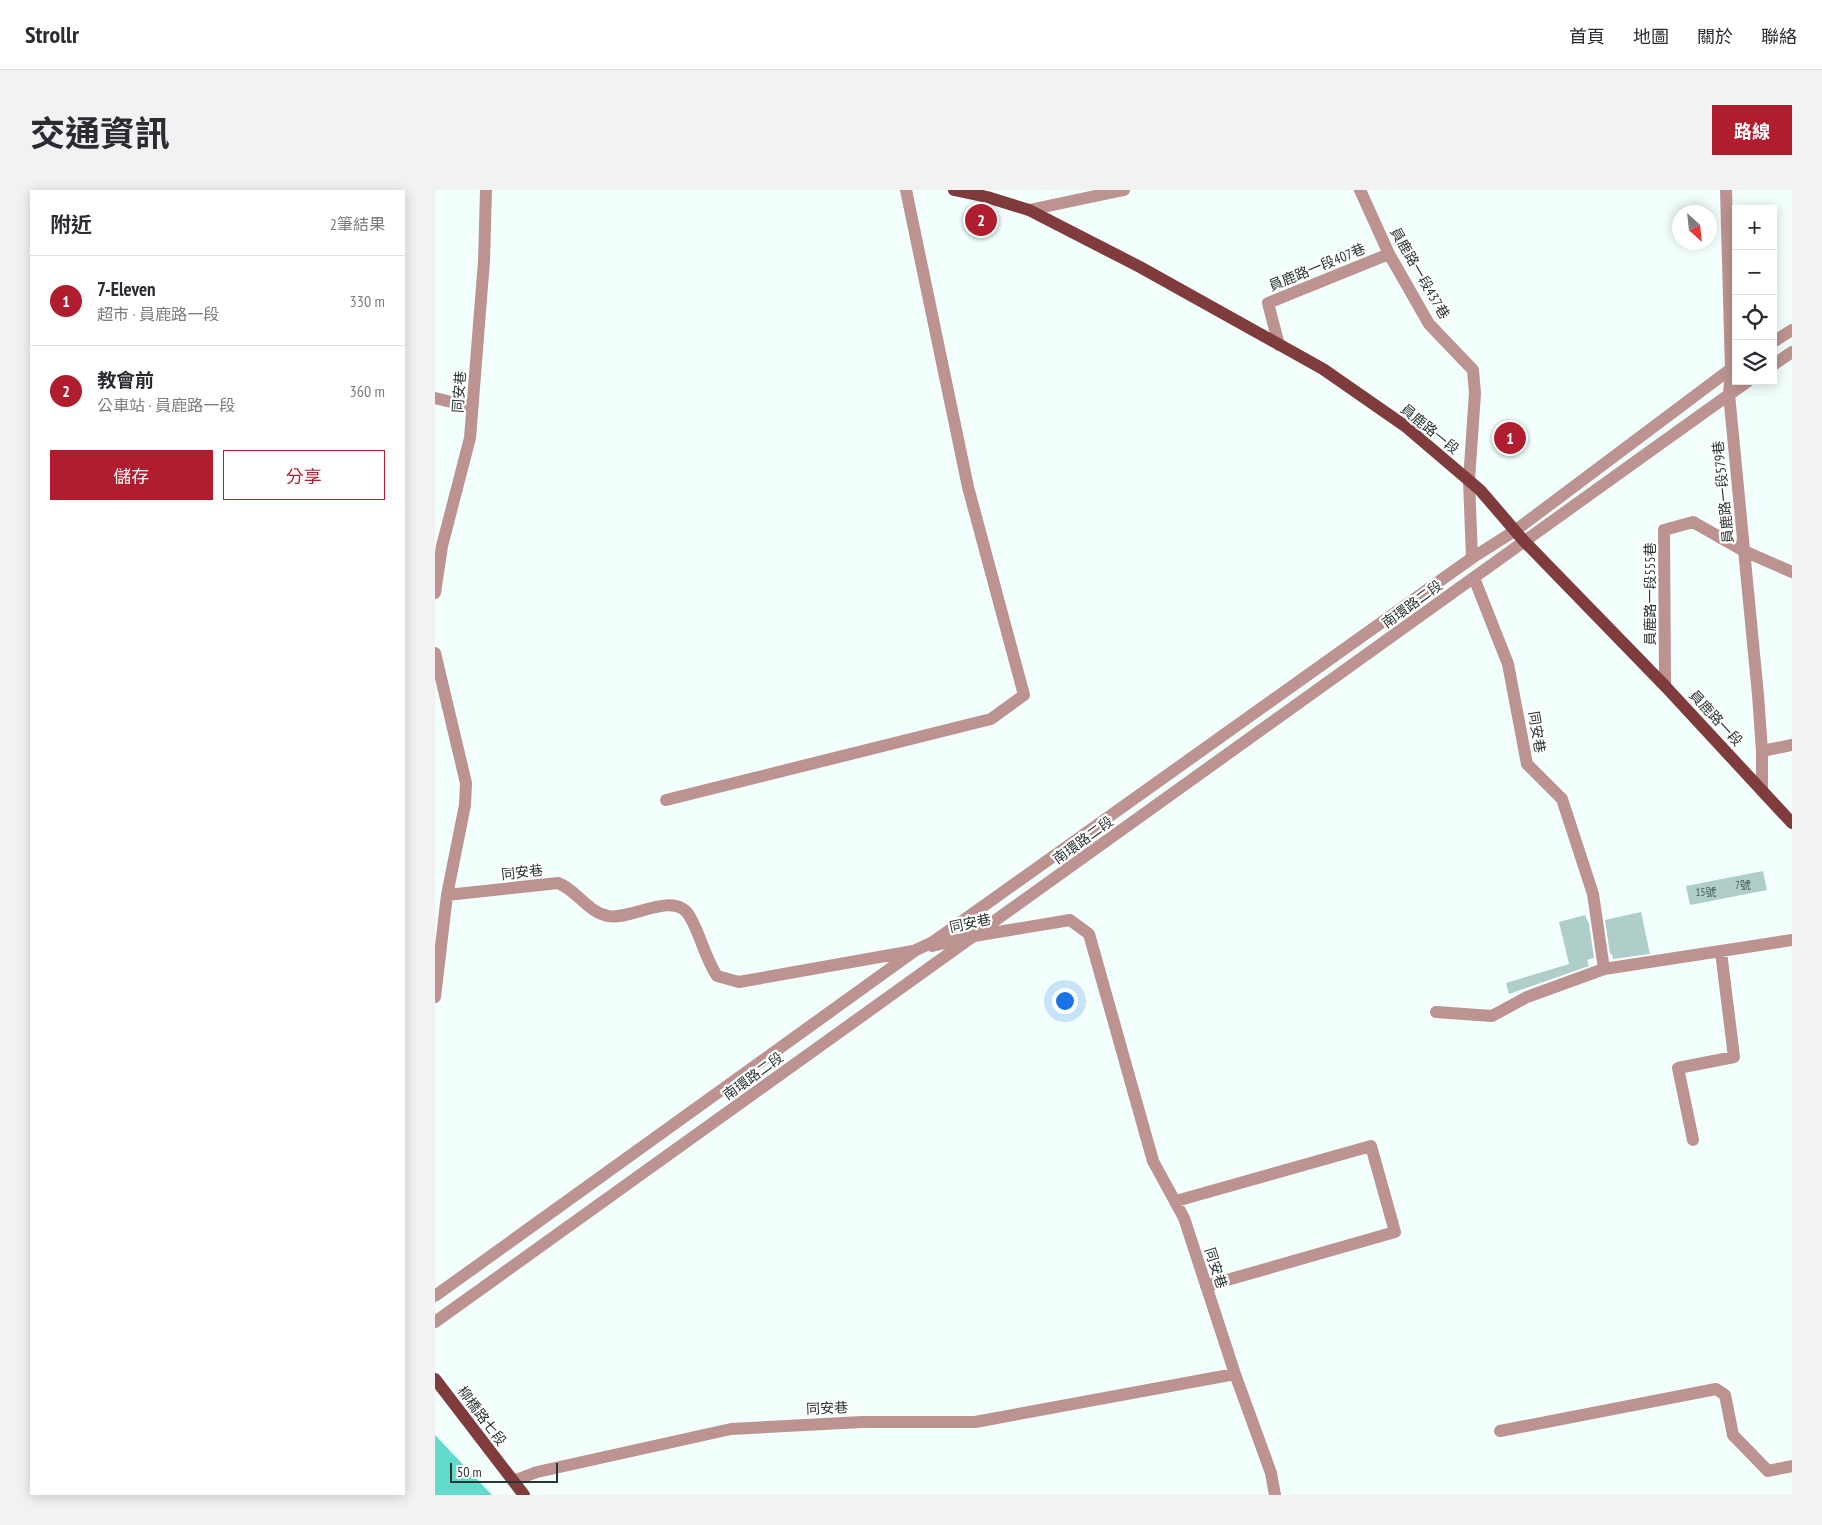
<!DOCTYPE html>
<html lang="zh-TW">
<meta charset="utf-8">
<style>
:root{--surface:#fff;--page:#f2f2f3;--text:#2b2b33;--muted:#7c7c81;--line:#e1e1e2;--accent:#b01d2f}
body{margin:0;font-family:"PT Sans Narrow","Noto Sans TC",sans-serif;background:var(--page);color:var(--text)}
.controls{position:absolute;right:15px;top:15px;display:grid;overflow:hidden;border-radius:0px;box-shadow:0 2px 12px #0003}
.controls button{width:45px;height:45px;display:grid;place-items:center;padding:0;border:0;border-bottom:1px solid var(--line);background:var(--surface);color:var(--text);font:25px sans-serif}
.compass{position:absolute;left:1237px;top:15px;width:45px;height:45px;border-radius:50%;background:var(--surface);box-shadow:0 2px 12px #0003;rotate:153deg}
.scale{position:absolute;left:15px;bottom:12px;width:108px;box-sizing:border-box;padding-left:5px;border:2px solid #293533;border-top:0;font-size:14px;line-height:18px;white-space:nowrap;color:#293533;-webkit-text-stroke:4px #fff;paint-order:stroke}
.you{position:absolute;left:629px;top:810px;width:18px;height:18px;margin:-12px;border:4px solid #fff;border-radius:50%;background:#1a73e8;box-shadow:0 0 0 8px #1a73e833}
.badge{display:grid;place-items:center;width:32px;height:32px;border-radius:50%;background:var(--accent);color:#fff;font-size:16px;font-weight:700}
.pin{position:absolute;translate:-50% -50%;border:2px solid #fff;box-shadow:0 1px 5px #0006}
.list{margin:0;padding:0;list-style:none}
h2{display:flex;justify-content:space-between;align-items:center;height:65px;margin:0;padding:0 20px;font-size:21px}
h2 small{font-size:16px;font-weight:400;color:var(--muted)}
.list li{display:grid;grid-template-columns:32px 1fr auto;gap:15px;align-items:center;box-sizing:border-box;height:90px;padding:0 20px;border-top:1px solid var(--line)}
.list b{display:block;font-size:19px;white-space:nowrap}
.list p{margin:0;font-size:16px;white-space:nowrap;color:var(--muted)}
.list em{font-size:16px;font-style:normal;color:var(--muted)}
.actions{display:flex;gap:10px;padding:15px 20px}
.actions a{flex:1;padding:11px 0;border:1px solid var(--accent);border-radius:0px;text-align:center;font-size:18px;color:var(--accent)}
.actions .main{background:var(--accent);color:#fff}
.icon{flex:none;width:28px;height:28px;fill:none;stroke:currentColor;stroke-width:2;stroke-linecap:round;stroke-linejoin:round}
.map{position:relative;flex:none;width:1357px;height:1305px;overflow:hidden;border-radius:0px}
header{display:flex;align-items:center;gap:30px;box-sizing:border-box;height:70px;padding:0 25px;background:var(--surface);border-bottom:1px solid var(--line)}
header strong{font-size:24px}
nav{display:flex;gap:28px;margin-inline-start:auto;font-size:18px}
.intro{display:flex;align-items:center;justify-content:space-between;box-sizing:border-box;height:120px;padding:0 30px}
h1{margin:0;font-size:35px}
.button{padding:12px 22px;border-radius:0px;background:var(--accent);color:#fff;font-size:18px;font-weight:700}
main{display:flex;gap:30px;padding:0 30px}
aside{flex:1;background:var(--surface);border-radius:0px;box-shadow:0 2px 12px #0003}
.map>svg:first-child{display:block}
.water{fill:#63dbcc}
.building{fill:#b0cec9}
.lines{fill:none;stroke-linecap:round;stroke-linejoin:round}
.minor{stroke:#bc9391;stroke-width:12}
.major{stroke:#803c3c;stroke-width:12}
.labels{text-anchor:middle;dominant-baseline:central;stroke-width:4.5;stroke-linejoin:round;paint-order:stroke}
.number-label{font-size:11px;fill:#4b5b58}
.street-label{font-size:14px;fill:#293533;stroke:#fff}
</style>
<header>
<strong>Strollr</strong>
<nav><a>首頁</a><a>地圖</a><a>關於</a><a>聯絡</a></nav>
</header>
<div class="intro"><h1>交通資訊</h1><a class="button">路線</a></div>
<main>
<aside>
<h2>附近<small>2筆結果</small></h2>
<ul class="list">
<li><span class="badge">1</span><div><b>7-Eleven</b><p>超市 · 員鹿路一段</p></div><em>330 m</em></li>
<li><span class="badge">2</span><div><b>教會前</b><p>公車站 · 員鹿路一段</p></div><em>360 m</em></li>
</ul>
<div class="actions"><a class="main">儲存</a><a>分享</a></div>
</aside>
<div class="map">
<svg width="1357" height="1305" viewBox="0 0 1357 1305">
<rect width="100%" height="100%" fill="#f2fffc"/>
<!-- water -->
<path class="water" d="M0 1245 57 1305H0Z"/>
<!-- building -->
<path class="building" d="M1328 681 1332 700 1255 715 1251 696Z
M1206 722 1215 764 1178 769 1177 764H1175L1170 730Z
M1150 725 1154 734 1159 768 1152 770 1154 776 1074 804 1071 793 1134 774 1124 732Z"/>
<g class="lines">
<!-- minor -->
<path class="minor" d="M925 0 954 64 994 134 1038 180 1040 203 1034 290 1037 368
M1291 0 1296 179 1294 204 1323 505 1327 561V600
M594 20 689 0
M1338 152 1357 140
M844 155 833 113 954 64
M1338 175 1357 162
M0 208 37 217
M1039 388 1073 474 1092 574 1127 609 1158 704 1169 779
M0 403 7 356 35 248 49 71 51 0
M0 463 31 593 30 615 12 705 0 807
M1230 496 1229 340 1258 332 1309 361 1357 382
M1327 561 1357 555
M231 610 556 529 589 505 533 297 471 0
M12 705 123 693C142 700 152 722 173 726 196 731 240 699 255 727 266 746 270 768 282 786L304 792 478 761
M497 756 539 746 635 730 654 744 718 971 749 1028 800 1184 836 1283 840 1305
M1001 822 1057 826 1092 807 1169 779 1357 750
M1258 950 1243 878 1299 867 1286 762
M741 1011 936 956 960 1042 771 1096
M0 1106 481 760 498 752 1037 368 1081 340 1301 175
M0 1132 1313 191
M1065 1241 1281 1199 1290 1205 1298 1245 1333 1281 1357 1276
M78 1291 102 1282 296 1239 427 1232H540L800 1184"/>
<!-- major -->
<path class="major" d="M519 0 552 7 594 20 705 77 888 179 970 236 1045 300 1089 351 1230 496 1357 633
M0 1189 89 1305"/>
</g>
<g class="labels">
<!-- number labels -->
<g class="number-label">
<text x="1308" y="695">7號</text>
<text x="1271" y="702">15號</text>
</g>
<!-- street labels -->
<g class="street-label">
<text transform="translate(882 77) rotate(-22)">員鹿路一段407巷</text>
<text transform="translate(985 83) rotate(60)">員鹿路一段437巷</text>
<text transform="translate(24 202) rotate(-86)">同安巷</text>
<text transform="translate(995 239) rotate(39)">員鹿路一段</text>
<text transform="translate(1288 302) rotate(-96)">員鹿路一段579巷</text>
<text transform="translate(1215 404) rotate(-90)">員鹿路一段555巷</text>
<text transform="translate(977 414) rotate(-36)">南環路二段</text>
<text transform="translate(1281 528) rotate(47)">員鹿路一段</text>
<text transform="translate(1102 542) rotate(81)">同安巷</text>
<text transform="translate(648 650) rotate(-36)">南環路二段</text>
<text transform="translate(87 682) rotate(-6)">同安巷</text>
<text transform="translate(535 733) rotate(-12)">同安巷</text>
<text transform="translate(318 886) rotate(-36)">南環路二段</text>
<text transform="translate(781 1078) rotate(72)">同安巷</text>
<text transform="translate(392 1218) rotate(-2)">同安巷</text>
<text transform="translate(47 1226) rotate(53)">柳橋路七段</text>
</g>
</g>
</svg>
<div class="controls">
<button>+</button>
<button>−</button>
<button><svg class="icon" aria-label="locate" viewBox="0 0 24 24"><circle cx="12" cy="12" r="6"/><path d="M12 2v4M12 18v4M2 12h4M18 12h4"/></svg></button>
<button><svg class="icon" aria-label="layers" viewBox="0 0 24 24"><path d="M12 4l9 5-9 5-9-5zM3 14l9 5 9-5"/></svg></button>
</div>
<svg class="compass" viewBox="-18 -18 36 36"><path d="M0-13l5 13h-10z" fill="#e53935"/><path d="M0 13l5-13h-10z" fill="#7c7c81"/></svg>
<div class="scale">50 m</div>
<div class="you"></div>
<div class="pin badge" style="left:1075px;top:248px">1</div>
<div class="pin badge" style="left:546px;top:30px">2</div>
</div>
</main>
